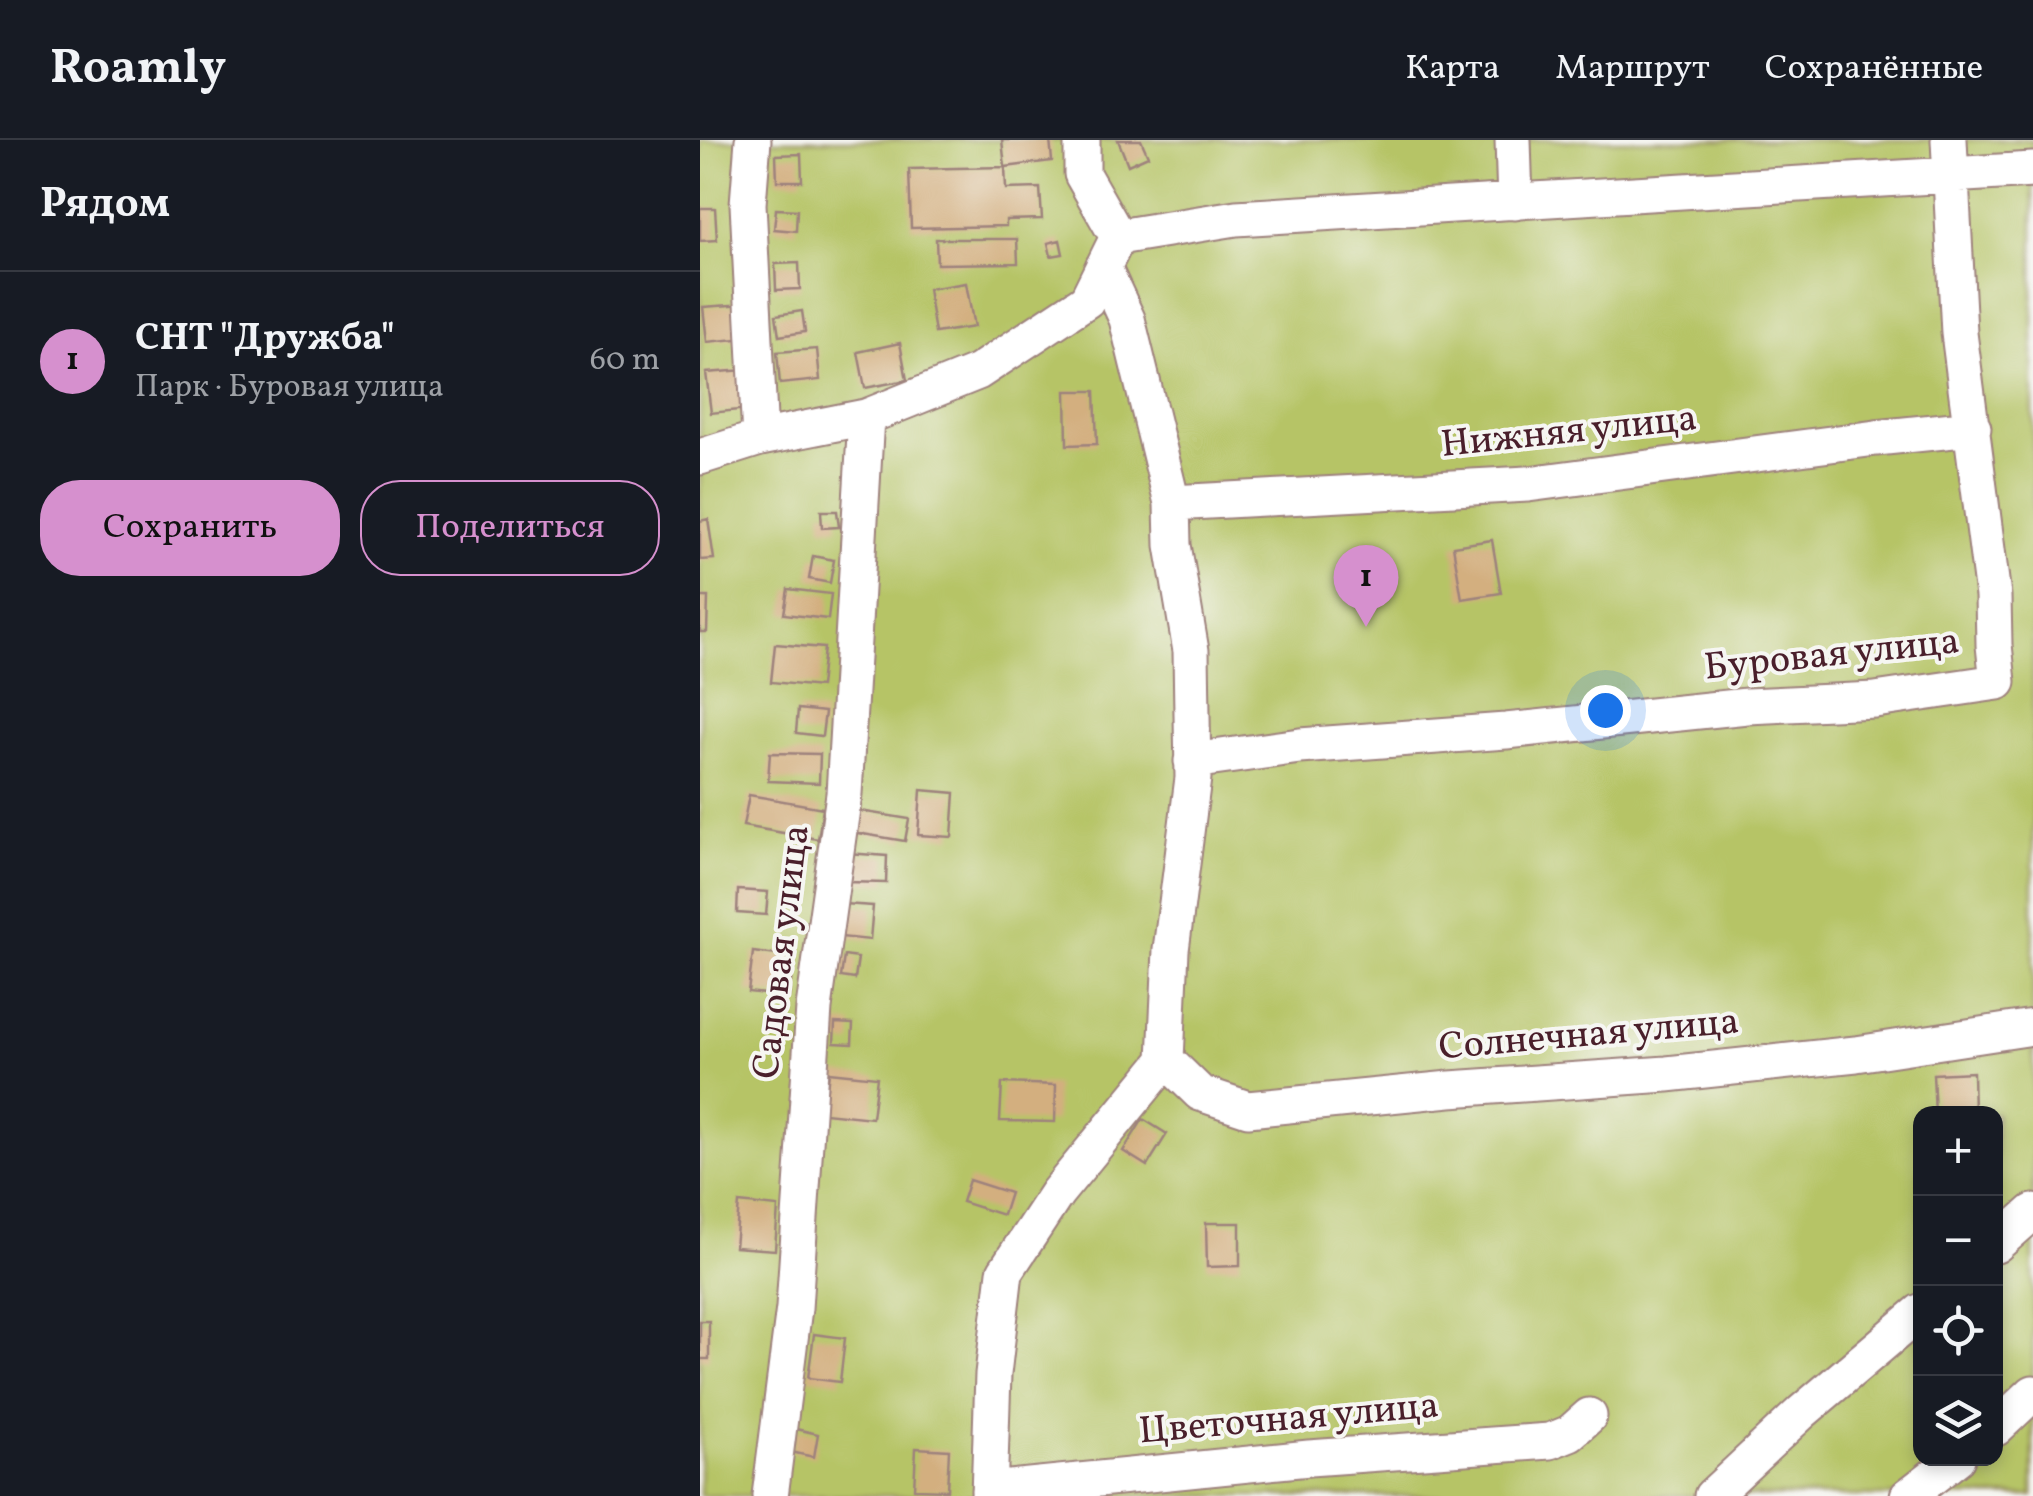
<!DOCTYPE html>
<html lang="ru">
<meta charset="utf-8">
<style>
:root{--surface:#171b24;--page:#242831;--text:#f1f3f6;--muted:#9ea1a6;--line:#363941;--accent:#d690ce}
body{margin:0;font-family:Vollkorn,serif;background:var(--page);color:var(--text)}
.controls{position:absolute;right:30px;bottom:30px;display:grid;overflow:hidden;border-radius:20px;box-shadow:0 5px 15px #0003}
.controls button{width:90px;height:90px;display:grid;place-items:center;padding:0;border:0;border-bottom:2px solid var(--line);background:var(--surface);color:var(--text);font:50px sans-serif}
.you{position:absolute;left:905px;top:570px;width:35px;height:35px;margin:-25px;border:8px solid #fff;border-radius:50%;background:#1a73e8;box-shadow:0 0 0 15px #1a73e833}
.badge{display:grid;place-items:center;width:65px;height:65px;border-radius:50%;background:var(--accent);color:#111;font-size:32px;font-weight:700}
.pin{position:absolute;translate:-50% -82px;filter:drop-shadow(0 2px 5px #0008)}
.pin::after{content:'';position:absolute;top:52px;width:35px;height:30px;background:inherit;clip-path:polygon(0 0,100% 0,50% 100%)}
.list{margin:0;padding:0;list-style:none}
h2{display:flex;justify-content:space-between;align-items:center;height:130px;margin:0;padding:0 40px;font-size:42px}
h2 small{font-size:32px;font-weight:400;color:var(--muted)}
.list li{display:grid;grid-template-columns:65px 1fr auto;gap:30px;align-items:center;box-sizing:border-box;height:180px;padding:0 40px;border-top:2px solid var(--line)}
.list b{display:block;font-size:38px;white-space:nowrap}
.list p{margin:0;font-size:32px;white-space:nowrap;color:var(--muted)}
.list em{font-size:32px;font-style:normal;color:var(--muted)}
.actions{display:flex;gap:20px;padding:30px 40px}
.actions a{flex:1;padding:22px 0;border:2px solid var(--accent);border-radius:40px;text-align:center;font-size:35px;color:var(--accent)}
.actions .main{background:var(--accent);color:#111}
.icon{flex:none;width:55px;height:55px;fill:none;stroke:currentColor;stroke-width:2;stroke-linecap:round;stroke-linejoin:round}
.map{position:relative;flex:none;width:1333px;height:1356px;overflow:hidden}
header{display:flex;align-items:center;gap:60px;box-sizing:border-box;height:140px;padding:0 50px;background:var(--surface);border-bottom:2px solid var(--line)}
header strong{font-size:48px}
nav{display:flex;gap:55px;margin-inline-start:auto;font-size:35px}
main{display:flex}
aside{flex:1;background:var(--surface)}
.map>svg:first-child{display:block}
.green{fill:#b6c466;stroke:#807248;stroke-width:2.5;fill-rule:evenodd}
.building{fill:#d3af7f}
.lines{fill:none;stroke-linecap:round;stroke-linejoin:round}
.minor-casing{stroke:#9e827d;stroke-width:39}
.minor{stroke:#fff;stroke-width:35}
.labels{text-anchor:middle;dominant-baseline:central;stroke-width:8;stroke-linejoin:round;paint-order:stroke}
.street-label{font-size:38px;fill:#4a1f2b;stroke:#f6f6f2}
</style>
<header>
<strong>Roamly</strong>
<nav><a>Карта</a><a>Маршрут</a><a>Сохранённые</a></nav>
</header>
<main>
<aside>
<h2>Рядом<small></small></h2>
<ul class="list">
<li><span class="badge">1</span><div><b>СНТ &quot;Дружба&quot;</b><p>Парк · Буровая улица</p></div><em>60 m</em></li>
</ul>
<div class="actions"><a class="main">Сохранить</a><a>Поделиться</a></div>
</aside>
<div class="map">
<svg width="1333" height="1356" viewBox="0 0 1333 1356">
<rect width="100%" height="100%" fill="#f6f6f2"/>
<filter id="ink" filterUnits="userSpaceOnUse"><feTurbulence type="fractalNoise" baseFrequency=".01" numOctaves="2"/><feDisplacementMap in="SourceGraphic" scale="20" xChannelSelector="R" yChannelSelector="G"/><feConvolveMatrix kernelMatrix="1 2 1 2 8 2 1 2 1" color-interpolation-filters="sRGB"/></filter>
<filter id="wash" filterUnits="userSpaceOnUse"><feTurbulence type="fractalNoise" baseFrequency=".0048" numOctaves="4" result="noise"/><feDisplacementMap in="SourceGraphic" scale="40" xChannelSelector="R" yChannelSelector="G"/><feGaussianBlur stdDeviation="2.25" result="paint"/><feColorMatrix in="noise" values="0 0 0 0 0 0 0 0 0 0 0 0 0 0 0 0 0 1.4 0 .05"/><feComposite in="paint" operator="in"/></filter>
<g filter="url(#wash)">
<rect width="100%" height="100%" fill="#f2e6cf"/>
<!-- green -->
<path class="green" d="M0 0H1333V1356H0ZM1220 974H1296V1318H1220Z"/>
<g id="blocks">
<!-- building -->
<path class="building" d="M302 0H350L352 21 305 27Z
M418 0H441L448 16 428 25Z
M101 14 102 41H77L76 15Z
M305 27 306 49 340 48 342 79 306 80V86L211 88 209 29Z
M0 68H15L17 100 0 101Z
M76 69 97 70 96 91 74 89Z
M236 99H317L318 123 237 124Z
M360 100 363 114 351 116 348 103Z
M99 123 100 149 76 150 75 124Z
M266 143 274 187 235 193 228 149Z
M45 164 48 198 7 202 3 167Z
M102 171 105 192 79 196 76 175Z
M200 203 207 240 165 248 158 212Z
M117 209 120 240 80 244 77 212Z
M45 230 49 269 11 273 6 233Z
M366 251H395L397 304 367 305Z
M121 371H137L139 387 122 388Z
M8 379 14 419 0 420V381Z
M792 400 801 453 762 459 753 406Z
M113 416 134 420 130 443 109 439Z
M88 449 131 454 128 479 84 474Z
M0 457H8L7 492H0Z
M75 504 124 508 120 547 71 542Z
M98 569 125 572 122 596 96 593Z
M70 613 120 614 119 643 68 641Z
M221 650 255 653 252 697 218 695Z
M49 655 123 668 118 699 43 686Z
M154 670 209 679 205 701 151 692Z
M147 713 187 716 186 743 146 742Z
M38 750 68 752 66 775 37 773Z
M143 764 173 766 170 800 140 797Z
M53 812 94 817 89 857 48 852Z
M144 816 158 818 155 839 141 837Z
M135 883 153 884 152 904 134 903Z
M129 932 177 937 172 978 124 973Z
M1273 932 1274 974H1235L1233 934Z
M302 943 356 945 355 982 300 981Z
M443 979 467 994 447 1026 423 1011Z
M269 1040 310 1053 303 1075 262 1062Z
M39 1063 78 1067 75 1110 35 1107Z
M506 1083H540V1126L507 1127Z
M0 1181H9V1219H0Z
M114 1194 145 1198 140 1242 108 1238Z
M96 1289 118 1294 114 1317 91 1312Z
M216 1308 249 1310 247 1350 214 1349Z"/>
</g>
</g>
<g filter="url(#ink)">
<use href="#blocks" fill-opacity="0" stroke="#9e827d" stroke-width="2.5"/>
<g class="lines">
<!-- minor casing -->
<g class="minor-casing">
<path id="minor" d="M53 0 48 64 60 298
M382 0V34L418 97
M813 0 815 62
M0 317 60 298 166 277 278 232 387 160 418 97 536 78 1333 30
M472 363 828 344 1176 298 1273 288
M492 621 600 606 806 591 1047 566 1175 560 1298 542 1294 505 1293 456 1259 193 1249 0
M466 920 500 953 548 969 750 949 967 934 1156 914 1333 887
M1296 1105 1333 1072
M1296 1288 1333 1253
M289 1350 609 1318 850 1301 870 1293 889 1276
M70 1356 94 1168 114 868 144 654 166 277
M289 1356 293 1234 305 1132 357 1053 466 920 471 810 493 638 491 511 473 405 472 363 427 179 403 127
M1012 1356 1102 1272 1220 1172
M1208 1356 1257 1318"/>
</g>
<!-- minor -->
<use href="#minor" class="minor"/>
</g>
</g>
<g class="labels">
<!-- street labels -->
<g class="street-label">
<text transform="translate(869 293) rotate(-6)">Нижняя улица</text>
<text transform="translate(1132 516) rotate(-6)">Буровая улица</text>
<text transform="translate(83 812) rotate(-83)">Садовая улица</text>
<text transform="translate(889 896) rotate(-5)">Солнечная улица</text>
<text transform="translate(589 1280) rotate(-5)">Цветочная улица</text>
</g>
</g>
</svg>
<div class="controls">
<button>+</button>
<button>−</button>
<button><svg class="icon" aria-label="locate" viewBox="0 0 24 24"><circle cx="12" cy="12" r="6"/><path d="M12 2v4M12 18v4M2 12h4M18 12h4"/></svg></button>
<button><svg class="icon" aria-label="layers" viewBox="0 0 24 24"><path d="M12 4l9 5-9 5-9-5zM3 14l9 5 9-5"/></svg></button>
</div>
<div class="you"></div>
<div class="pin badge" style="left:666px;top:487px">1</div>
</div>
</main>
